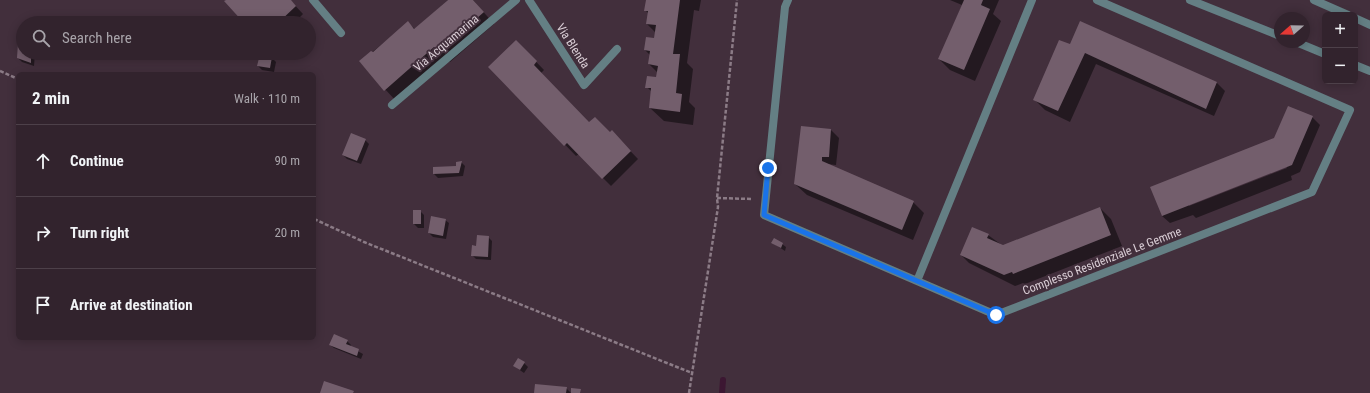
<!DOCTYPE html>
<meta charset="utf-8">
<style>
:root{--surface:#32232d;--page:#3a2b35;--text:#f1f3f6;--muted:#a8a4aa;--line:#4d4049}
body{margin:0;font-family:"Roboto Condensed",sans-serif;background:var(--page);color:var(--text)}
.controls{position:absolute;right:12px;top:12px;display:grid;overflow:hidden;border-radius:6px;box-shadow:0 2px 10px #0003}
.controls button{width:36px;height:36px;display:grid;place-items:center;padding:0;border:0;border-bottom:1px solid var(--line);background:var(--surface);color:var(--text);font:20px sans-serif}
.compass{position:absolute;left:1274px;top:12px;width:36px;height:36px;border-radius:50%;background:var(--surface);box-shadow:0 2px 10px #0003;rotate:250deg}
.stop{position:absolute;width:12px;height:12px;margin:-9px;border:3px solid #1a73e8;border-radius:50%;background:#fff}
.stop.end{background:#1a73e8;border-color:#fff;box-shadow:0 1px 4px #0008}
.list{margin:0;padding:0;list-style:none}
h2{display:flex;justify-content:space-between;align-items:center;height:52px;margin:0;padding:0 16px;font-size:17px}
h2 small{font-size:13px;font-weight:400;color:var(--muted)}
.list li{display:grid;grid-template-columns:26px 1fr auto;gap:12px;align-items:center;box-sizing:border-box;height:72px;padding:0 16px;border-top:1px solid var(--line)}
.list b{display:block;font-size:15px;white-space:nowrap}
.list em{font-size:13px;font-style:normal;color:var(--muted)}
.icon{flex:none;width:22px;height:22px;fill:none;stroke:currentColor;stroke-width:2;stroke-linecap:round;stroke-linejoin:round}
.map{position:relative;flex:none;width:1370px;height:393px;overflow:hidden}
.search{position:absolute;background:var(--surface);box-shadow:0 2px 10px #0003;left:16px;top:16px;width:300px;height:44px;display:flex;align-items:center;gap:10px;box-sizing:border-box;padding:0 14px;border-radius:22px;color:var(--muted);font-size:15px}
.panel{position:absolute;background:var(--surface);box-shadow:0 2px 10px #0003;left:16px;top:72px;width:300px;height:268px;border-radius:6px}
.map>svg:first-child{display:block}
.shadow{fill:#0007;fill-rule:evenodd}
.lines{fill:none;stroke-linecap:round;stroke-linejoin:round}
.stream{stroke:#3c1732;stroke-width:6}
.building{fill:#735e6c}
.path{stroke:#8b7b86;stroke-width:2.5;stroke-dasharray:4 2;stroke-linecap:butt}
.minor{stroke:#647f84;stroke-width:8}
.route{stroke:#1a73e8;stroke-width:5}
.labels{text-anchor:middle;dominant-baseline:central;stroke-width:4;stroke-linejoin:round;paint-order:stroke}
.street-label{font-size:12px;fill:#daced6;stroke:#422f3c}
</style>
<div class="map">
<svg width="1370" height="393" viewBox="0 0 1370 393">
<rect width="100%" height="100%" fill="#422f3c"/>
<!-- shadow -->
<path class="shadow" d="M227 0H290L303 14 294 23H245Z
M448 0H473L494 24 450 62 446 58 396 101 360 62 408 23 415 29Z
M653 0H701L699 11 694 10 687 63 693 69 689 102 695 108 693 125 664 121 650 108 652 92 647 87 657 78 658 73 649 64 650 55 645 50 655 39 656 33 647 24 649 14 645 10Z
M950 0H999L993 14 1001 21 975 81 950 70 939 59 962 5Z
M1081 23 1217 83 1225 91 1214 116 1096 64 1070 122 1045 110 1034 99 1070 46Z
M23 30V53H35L34 66 22 62 18 58Z
M516 41 544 70 541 73 589 123 610 134 612 132 638 159 611 186 579 154 576 156 490 67Z
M272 58 276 62 274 72 262 70 258 66Z
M1312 117 1320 125 1300 172 1291 176 1292 180 1196 218 1193 215 1170 223 1162 216 1274 139ZM1286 166 1287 168 1189 206V204Z
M831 130 839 138 836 165 827 164 913 202 924 213 913 240 807 195 795 184Z
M365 140 369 144 361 164 347 159 343 155Z
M461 162 465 166 463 176 438 178 434 174V168L457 167Z
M1100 208 1111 219 1122 246 1025 284 1023 283 1015 286 969 263 961 255 988 235 1003 246Z
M420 211 424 215V228H418L414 224Z
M445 220 449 223 446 239 433 237 429 233Z
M488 237 492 241 491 260 476 259 472 255 477 247Z
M773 243 782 244 786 247 785 251Z
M347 341 351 345 350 347 363 354 361 359 334 348 330 345Z
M524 363 528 367 524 373 514 366Z
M566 388 571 393H535Z"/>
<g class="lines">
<!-- stream -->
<path class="stream" d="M722 393 723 380"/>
</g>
<!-- building -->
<path class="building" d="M226 0H291L296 6 278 23H244L224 1Z
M448 0H473L484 12 438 52 434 47 384 91 359 61 371 51 373 52 408 21 414 29Z
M646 0H680L673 54H680L676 93 682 94 680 112 649 108 651 88H645L647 76 656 77 658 66 648 64 650 51 644 50 646 37 654 38 656 25 646 24 648 11H644Z
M964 0H983L981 5 990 9 964 70 938 59Z
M1080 21 1217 82 1206 109 1085 53 1058 111 1033 100 1059 40 1070 44Z
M19 28 23 29V53H31V63L17 58Z
M516 40 537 61 534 65 589 122 595 117 610 132 612 130 631 151 602 179 567 143 564 146 488 67Z
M260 54 272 57 270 68 257 66Z
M1288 106 1313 116 1292 165 1162 216 1150 187 1274 138Z
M801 126 831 129 829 157H822V161L914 201 902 230 794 184Z
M351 133 366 139 357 161 342 155Z
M462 161 459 173 433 174V167L456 166V162Z
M1100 207 1111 235 1013 274 1012 272 1004 275 960 255 972 227 989 234 987 238 1003 245Z
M413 210H421V224H413Z
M431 216 446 219 443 236 428 233Z
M477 235 489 236 488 257 471 256 472 245 476 246Z
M774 238 783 243 781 248 771 243Z
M334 334 348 340 346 344 359 349 357 356 329 345Z
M518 358 525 362 520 370 513 366Z
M324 381 354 391 353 393H320Z
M535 384 567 387 566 393H534Z
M571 388 581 389 580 393H571Z"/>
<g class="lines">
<!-- path -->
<path class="path" d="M0 71 18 79
M717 198 752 199
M314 219 364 242 692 373
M689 393 718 207 717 198 737 0"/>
<!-- minor -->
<path class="minor" d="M313 0 341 33
M529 0 584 85 617 49
M788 0 785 7 764 215 996 315 1312 192 1350 110 1097 0
M1190 0 1280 36
M1314 0 1348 15
M1355 18 1370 25
M1296 42 1325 54
M1355 65 1370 71
M392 105 516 0
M917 281 1032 0"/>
</g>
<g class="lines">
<!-- route -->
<path class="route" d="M768 168 764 215 996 315"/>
</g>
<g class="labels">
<!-- street labels -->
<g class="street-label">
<text transform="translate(446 43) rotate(-40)">Via Acquamarina</text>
<text transform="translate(573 46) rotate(57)">Via Blenda</text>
<text transform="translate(1102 261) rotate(-21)">Complesso Residenziale Le Gemme</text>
</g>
</g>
</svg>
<div class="controls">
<button>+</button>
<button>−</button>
</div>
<svg class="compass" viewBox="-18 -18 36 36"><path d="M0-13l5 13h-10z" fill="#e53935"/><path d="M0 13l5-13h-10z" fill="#a8a4aa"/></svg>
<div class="stop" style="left:996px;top:315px"></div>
<div class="stop end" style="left:768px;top:168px"></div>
<div class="search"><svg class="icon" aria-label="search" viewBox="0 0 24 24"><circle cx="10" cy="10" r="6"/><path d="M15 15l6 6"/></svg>Search here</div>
<section class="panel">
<h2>2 min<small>Walk · 110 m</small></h2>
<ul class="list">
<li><svg class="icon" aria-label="ahead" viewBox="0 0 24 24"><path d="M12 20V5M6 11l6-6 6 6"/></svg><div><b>Continue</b></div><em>90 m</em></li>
<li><svg class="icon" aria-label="right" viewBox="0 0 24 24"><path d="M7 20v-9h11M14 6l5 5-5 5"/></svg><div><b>Turn right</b></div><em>20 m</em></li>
<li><svg class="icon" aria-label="arrive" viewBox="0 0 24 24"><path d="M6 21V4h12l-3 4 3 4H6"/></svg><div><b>Arrive at destination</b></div></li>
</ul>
</section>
</div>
